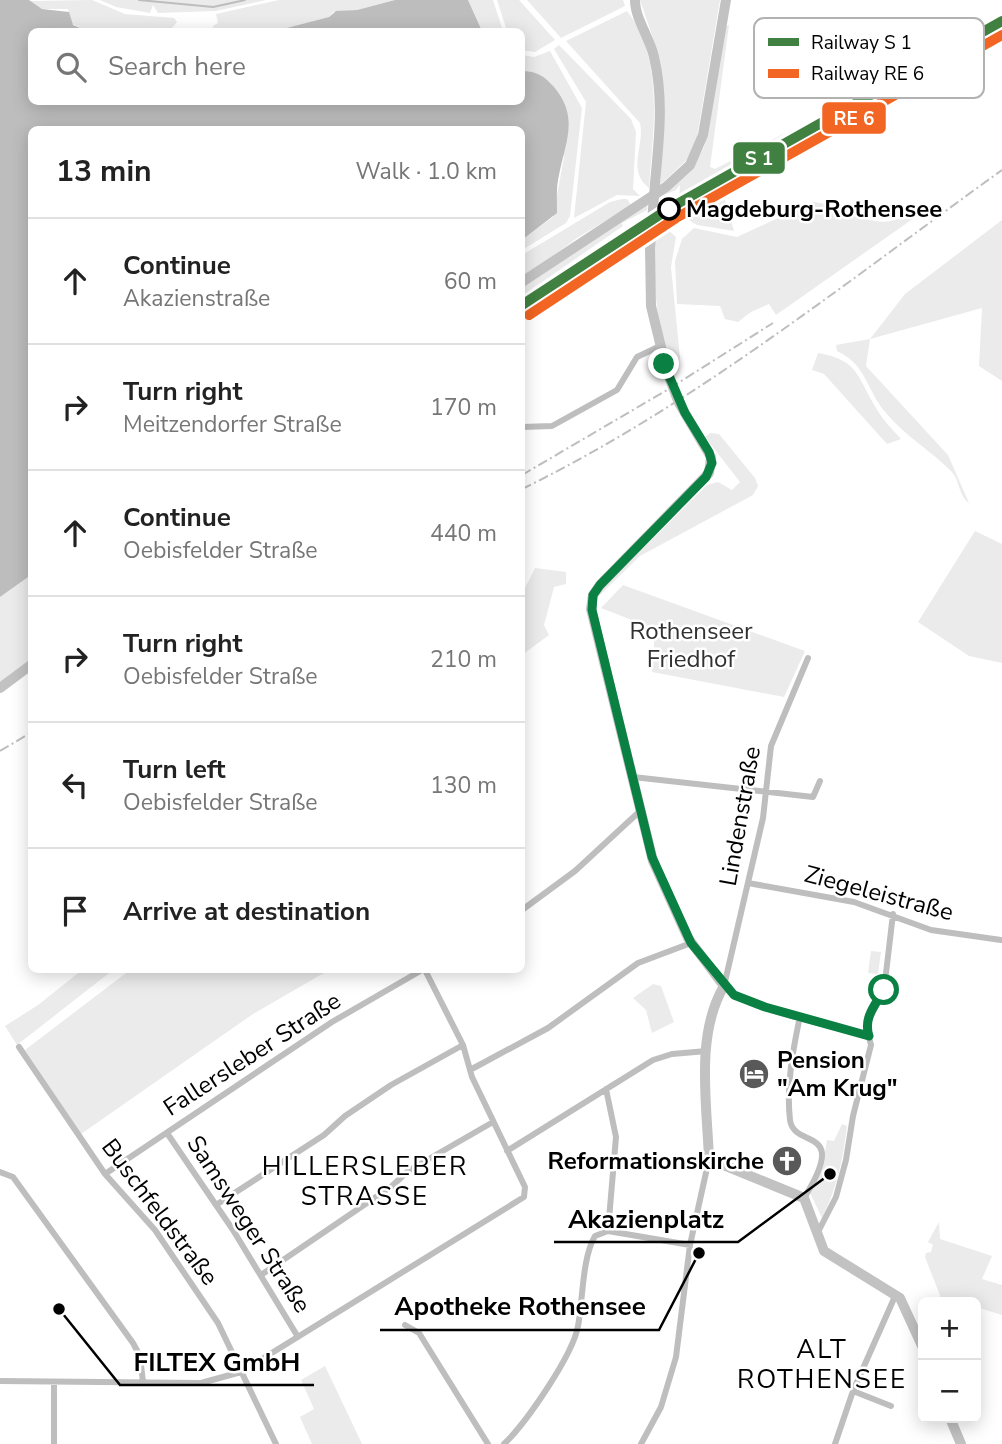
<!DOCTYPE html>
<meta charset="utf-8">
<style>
:root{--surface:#fff;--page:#f2f2f2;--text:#222;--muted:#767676;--line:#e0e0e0}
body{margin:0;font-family:"Nunito Sans",sans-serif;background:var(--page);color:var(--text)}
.controls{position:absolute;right:21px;bottom:21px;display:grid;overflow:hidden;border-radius:10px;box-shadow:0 4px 18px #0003}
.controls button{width:63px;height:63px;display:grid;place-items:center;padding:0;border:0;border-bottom:2px solid var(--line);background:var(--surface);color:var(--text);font:35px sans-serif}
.stop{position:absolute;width:21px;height:21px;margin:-16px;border:5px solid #0b8043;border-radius:50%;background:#fff}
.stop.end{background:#0b8043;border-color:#fff;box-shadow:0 2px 7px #0008}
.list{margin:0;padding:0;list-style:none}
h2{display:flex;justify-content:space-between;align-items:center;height:91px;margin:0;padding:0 28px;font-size:30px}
h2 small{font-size:23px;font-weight:400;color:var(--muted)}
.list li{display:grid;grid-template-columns:46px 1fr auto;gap:21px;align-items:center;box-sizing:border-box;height:126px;padding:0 28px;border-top:2px solid var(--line)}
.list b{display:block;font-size:26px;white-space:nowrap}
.list p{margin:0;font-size:23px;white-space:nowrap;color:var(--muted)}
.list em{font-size:23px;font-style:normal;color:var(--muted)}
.icon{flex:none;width:38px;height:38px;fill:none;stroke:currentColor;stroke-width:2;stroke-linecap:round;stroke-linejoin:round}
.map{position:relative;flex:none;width:1002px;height:1444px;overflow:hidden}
.search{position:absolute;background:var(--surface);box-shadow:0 4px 18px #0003;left:28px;top:28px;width:497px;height:77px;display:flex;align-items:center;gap:18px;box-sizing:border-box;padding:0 24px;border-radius:10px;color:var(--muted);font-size:26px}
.panel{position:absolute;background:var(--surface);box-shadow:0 4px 18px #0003;left:28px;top:126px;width:497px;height:847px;border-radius:10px}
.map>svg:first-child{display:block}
.green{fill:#ebebeb}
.water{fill:#bdbdbd}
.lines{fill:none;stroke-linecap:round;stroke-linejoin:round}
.stream{stroke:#bdbdbd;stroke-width:2}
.street{stroke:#bebebe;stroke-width:6}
.secondary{stroke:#c2c2c2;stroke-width:10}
.rail{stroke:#bebebe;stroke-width:2;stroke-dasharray:10 3.5 2 3.5;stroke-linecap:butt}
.secondary-bridge{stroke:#c2c2c2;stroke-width:10}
.rail-1-casing{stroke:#fff;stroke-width:16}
.rail-2-casing{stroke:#fff;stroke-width:16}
.rail-1{stroke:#408040;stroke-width:10}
.rail-2{stroke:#f26522;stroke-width:10}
.route{stroke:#0b8043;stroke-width:9}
.stop-dot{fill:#fff;stroke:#000;stroke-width:3.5}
.labels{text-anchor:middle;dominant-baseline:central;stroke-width:5;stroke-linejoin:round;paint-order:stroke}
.stop-label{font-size:24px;font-weight:bold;fill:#000;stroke:#fff;text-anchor:start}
.park-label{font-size:24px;fill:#313131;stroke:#fff}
.street-label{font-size:24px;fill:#000;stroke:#fff}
.poi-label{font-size:24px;font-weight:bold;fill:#000;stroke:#fff;text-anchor:start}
.neighbourhood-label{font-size:26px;letter-spacing:2px;fill:#000;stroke:#fff}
.key{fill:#fff;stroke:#b2b2b2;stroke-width:2}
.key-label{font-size:19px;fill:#000}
.leader{fill:none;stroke:#000;stroke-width:2.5}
.callout-dot{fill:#000;stroke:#fff;stroke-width:2.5}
.callout-label{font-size:26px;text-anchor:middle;font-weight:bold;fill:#000;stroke:#fff;stroke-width:5;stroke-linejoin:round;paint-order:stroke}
.line-badge{stroke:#fff;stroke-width:2.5}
.badge-label{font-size:19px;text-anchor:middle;font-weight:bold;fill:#fff}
</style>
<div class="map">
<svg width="1002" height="1444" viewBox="0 0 1002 1444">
<rect width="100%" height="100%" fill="#fff"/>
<!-- green -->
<path class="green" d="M92 0 125 14 174 18 177 22 172 28 174 31H87L71 23 68 9H42L29 1Z
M100 0H266L216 11 158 13 153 5 150 13 116 7Z
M279 0H395L357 10 333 12 329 17 275 31H213V26L218 23 216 14Z
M468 0H493L503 31H482Z
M497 0H519L555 40 535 52 522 50V32L507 31Z
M527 0H623L625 6 561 38Z
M640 0H720L697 137 689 158 660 185 664 112 655 44Z
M627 11C665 59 653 132 649 188 626 170 645 147 640 123L566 41Z
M729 25 710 167 715 169 787 132 679 197 680 185 676 190 659 197 691 170 704 147 724 27Z
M559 45 631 119 636 132 633 189 640 196 617 195 574 218 586 102 554 49Z
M550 51 582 108 570 216 566 223 522 250V240L553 217 564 157 529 71H522V55L534 57Z
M904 79 907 85 723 193 734 231 697 225 687 219 705 194 739 174 741 176 746 174 745 170Z
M701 194 693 208 656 231 657 218Z
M622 199H627L631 205 577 238 522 279V255L610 202Z
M648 201 647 210 622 223 623 226 522 296V286Z
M813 202C839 204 868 228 895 220 903 217 912 210 919 206L924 211 776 315 769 304 751 312 738 322 725 319 720 306 677 304 675 261 682 239 694 228 737 237Z
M1002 220V381L979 366 982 308 870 339 866 366 948 455 969 503C958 495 960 480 951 471 930 450 905 436 886 413 866 390 867 365 837 351L836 345 870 339 905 294Z
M668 230 676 237 671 267 680 358 677 367 668 363C656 320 653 281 655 236Z
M818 353C859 360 857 377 876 408 882 419 892 429 901 439L887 444 824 374 812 370Z
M710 433 719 434 755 478 758 486 753 495 640 556 599 596 598 593 707 485 718 482 732 490 740 482 705 437Z
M975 531 1002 544V663L969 656 918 622Z
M535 568 566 572V584L554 587 544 625 549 635 522 655V594Z
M31 575V658L0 682V597Z
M623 585 805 651 784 697 652 672 655 629 601 608Z
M871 951 881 952 878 974 868 973Z
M82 970H113L17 1045 5 1026 38 1005Z
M130 970H329L253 1014 81 1134 25 1050Z
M653 984 661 986 674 1022 652 1033 646 1010 633 998Z
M842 1124 847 1126C843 1159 837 1188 822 1218L810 1193 822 1168 827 1140 834 1141Z
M939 1222 940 1239 992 1256 982 1279 1002 1285V1315L976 1307V1302L941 1298 925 1257 926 1253 931 1252 933 1245 928 1242Z
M325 1366 362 1444H312L300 1417 314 1409 301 1380Z"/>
<!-- water -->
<path class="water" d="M0 0H29L42 9 69 12 73 25 87 31 32 32V102H522V71C537 71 544 76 554 87 579 117 566 140 559 175 556 187 557 201 557 213L522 240V130H32L31 575 0 597Z
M395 0H468L482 31H275L329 17 336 11 357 10Z"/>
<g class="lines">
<!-- stream -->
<path class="stream" d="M139 0 213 7 245 0"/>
<!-- street -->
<path class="street" d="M522 427 552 426 617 390 637 357 658 347
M808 658 771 746 763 818 724 986C746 1010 835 1026 869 1036
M633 777 813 797 820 781
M748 883 854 902 931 930 1001 940
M522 910 575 871 640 811
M800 1016C793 1050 786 1085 790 1120 794 1150 850 1124 804 1198
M19 1047 105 1174 155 1230 218 1323 276 1444
M470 1070 548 1028 638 963 691 943
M606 1089 616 1137 608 1231
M167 1133 233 1230 298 1337
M507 1151 653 1060 672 1054 707 1051
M0 1172 13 1177 133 1343 140 1356 143 1382
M105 1174 332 1022 422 970
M216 1205 324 1135 345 1116 391 1085 463 1045
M818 1232 836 1197 846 1160 853 1116 871 1045 866 1026 884 990 893 914
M261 1275 392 1186 408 1171 493 1122
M405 1325 419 1333 488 1444
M0 1381 201 1383 241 1372 524 1197 525 1187 472 1077 463 1045 425 970
M853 1391 891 1406
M54 1444V1383
M504 1444C526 1423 573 1355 578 1326 583 1300 582 1258 595 1236L608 1231 690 1245
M641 1444 661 1407 676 1357 690 1245 709 1159
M835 1444 853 1391 896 1294"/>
<!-- secondary -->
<path class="secondary" d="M635 0C635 19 650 38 654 57 664 99 659 140 655 183
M650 248 651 306 667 372
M522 282 666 187 690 165 703 135 726 0
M702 442 711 457 709 473 600 585 593 595 591 609 653 861 688 938 724 986C695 1035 707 1104 709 1159L804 1198 824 1251 900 1298 923 1348
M0 688 32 664
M950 1418 961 1444"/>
<!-- rail -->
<path class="rail" d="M522 475 667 390 773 323
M522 489C694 405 846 282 1002 170
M0 751 32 732"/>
<!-- secondary-bridge -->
<path class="secondary-bridge" d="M650 248 655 183
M667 372 679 403 702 442"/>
<!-- rail-1 casing -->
<g class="rail-1-casing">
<path id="rail-1" d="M522 305 670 208 1002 21"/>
</g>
<!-- rail-2 casing -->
<g class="rail-2-casing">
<path id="rail-2" d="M529 315 676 218 1002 35"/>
</g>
<!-- rail-1 -->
<use href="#rail-1" class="rail-1"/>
<!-- rail-2 -->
<use href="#rail-2" class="rail-2"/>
</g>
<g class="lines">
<!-- route -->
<path class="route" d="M664 364 685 413 709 452 712 463 706 477 600 585 593 595 592 610 652 857 691 943 734 995 765 1007 869 1036C863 1018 875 1005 884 990"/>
</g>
<!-- icons -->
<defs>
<g id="hotel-disc" transform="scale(1.575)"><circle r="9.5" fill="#595959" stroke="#fff"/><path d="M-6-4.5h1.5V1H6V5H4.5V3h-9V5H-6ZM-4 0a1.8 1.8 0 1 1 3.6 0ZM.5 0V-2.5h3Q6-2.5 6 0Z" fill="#fff"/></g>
<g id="church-disc" transform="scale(1.575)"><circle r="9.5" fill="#595959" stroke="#fff"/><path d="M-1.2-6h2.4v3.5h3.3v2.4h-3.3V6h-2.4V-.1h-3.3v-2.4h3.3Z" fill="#fff"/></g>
</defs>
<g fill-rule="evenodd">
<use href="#hotel-disc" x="754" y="1074"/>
<use href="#church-disc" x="787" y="1161"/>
</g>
<!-- markers -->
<circle class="stop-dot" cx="669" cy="209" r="10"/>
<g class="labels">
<!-- stop labels -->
<g class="stop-label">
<text x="686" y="209">Magdeburg-Rothensee</text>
</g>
<!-- park labels -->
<g class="park-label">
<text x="691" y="631">Rothenseer<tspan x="691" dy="28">Friedhof</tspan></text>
</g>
<!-- street labels -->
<g class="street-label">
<text transform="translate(740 816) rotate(-80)">Lindenstraße</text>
<text transform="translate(879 893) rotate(15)">Ziegeleistraße</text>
<text transform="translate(252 1054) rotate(-33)">Fallersleber Straße</text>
<text transform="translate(160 1212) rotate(53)">Buschfeldstraße</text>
<text transform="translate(249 1224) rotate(57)">Samsweger Straße</text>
</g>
<!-- poi labels -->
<g class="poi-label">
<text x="777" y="1060">Pension<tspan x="777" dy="28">"Am Krug"</tspan></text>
<text x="764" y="1161" text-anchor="end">Reformationskirche</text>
</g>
<!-- neighbourhood labels -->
<g class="neighbourhood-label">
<text x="365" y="1166">HILLERSLEBER<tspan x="365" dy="30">STRASSE</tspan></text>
<text x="822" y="1349">ALT<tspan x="822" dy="30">ROTHENSEE</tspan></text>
</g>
</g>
<!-- legend -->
<rect x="754" y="18" width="230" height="80" rx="10" class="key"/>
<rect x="768" y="38" width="31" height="8" fill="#408040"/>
<rect x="768" y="69" width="31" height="9" fill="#f26522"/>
<g class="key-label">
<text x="811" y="49">Railway S 1</text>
<text x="811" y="80">Railway RE 6</text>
</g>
<!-- callouts -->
<path class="leader" d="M830 1174L738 1242H554M699 1253L659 1330H380M59 1309L120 1385H314"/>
<g class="callout-dot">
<circle cx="830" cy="1174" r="7"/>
<circle cx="699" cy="1253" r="7"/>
<circle cx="59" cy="1309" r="7"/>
</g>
<g class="callout-label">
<text x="646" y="1228">Akazienplatz</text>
<text x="520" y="1315">Apotheke Rothensee</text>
<text x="217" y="1371">FILTEX GmbH</text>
</g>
<g class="line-badge">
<rect x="821" y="101" width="66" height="34" rx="7" fill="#f26522"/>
<rect x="732" y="141" width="54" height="34" rx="7" fill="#408040"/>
</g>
<g class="badge-label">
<text x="854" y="125">RE 6</text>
<text x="759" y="165">S 1</text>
</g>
</svg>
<div class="controls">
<button>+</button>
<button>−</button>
</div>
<div class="stop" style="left:884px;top:990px"></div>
<div class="stop end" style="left:664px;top:364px"></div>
<div class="search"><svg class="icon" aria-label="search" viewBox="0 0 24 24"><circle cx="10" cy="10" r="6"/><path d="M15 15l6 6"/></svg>Search here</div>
<section class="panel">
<h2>13 min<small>Walk · 1.0 km</small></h2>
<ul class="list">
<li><svg class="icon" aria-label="ahead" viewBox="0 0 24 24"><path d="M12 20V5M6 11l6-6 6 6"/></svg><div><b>Continue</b><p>Akazienstraße</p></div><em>60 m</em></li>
<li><svg class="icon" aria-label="right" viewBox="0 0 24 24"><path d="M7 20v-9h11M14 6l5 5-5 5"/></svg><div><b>Turn right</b><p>Meitzendorfer Straße</p></div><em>170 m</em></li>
<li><svg class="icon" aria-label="ahead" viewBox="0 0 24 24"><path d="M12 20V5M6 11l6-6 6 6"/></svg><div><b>Continue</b><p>Oebisfelder Straße</p></div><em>440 m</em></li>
<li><svg class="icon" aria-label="right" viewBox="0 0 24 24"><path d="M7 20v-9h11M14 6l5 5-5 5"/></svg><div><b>Turn right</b><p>Oebisfelder Straße</p></div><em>210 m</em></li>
<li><svg class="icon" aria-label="left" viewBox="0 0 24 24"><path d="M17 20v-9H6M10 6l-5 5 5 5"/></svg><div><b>Turn left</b><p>Oebisfelder Straße</p></div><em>130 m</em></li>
<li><svg class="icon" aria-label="arrive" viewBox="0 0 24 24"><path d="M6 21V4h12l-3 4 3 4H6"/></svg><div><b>Arrive at destination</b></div></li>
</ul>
</section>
</div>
